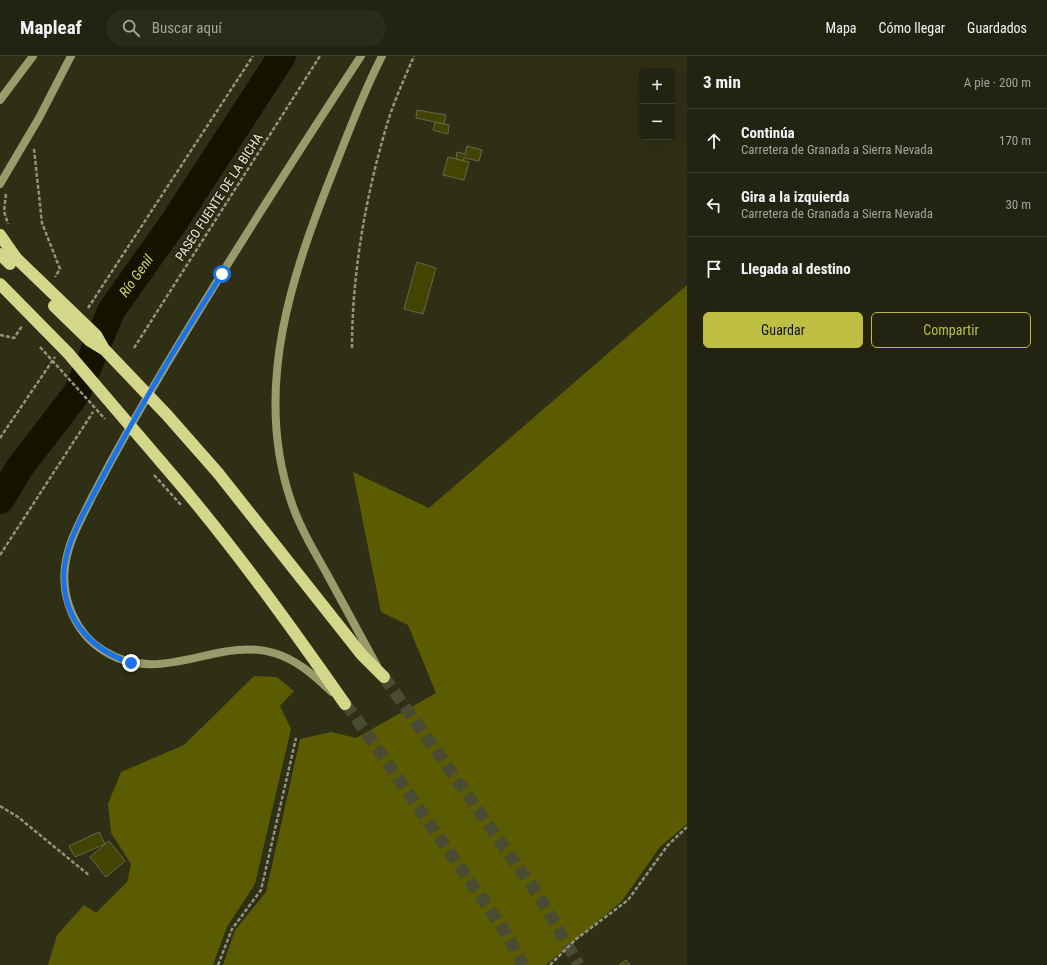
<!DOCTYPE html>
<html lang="es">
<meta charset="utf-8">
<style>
:root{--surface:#222310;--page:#2a2b19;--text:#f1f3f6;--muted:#a2a49f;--line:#3f4030;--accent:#bebf42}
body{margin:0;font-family:"Roboto Condensed",sans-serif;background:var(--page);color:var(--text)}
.controls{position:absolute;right:12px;top:12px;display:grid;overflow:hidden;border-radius:6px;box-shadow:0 4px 16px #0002}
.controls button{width:36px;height:36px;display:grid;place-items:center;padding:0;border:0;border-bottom:1px solid var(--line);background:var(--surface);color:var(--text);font:20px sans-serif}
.stop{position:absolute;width:12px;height:12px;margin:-9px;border:3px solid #1a73e8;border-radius:50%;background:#fff}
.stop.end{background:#1a73e8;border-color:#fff;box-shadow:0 1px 4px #0008}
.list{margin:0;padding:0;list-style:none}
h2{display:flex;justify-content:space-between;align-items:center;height:52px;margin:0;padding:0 16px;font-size:17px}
h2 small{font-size:13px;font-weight:400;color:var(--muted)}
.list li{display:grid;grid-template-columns:26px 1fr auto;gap:12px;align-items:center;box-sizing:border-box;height:64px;padding:0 16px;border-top:1px solid var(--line)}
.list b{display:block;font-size:15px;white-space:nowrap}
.list p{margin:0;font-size:13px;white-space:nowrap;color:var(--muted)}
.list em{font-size:13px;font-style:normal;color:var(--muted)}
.actions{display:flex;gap:8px;padding:12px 16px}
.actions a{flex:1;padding:9px 0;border:1px solid var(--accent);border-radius:6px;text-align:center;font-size:14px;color:var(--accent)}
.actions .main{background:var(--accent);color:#111}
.icon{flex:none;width:22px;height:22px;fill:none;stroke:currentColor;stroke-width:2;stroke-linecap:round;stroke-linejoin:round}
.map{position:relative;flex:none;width:687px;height:909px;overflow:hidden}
header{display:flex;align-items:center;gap:24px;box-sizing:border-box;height:56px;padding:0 20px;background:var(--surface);border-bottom:1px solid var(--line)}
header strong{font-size:19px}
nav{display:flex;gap:22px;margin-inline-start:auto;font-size:14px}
.search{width:280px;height:36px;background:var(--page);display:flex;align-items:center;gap:10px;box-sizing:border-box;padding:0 14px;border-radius:22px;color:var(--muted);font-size:15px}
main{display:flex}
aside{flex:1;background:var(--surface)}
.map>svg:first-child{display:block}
.green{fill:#5b5b02}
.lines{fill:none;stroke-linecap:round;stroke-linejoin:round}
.river{stroke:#131300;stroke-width:28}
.building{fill:#434302;stroke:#67684c}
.highway-tunnel{stroke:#4a4b33;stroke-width:12;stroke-dasharray:12 6;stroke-linecap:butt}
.path{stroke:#939480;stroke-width:2.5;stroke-dasharray:4 2;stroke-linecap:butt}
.secondary{stroke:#9a9b6b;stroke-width:8}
.highway{stroke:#d4d689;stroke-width:12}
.path-bridge{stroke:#939480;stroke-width:2.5;stroke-dasharray:4 2;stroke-linecap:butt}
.highway-bridge{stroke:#d4d689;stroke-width:12}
.route{stroke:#1a73e8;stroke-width:5}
.labels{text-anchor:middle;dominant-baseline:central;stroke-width:3;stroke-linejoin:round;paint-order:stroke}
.street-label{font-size:13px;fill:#eaebdc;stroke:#24250b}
.water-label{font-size:14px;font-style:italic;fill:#d2d46a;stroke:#24250b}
</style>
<header>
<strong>Mapleaf</strong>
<div class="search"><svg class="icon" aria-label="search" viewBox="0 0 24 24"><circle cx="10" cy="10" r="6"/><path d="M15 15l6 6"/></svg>Buscar aquí</div>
<nav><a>Mapa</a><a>Cómo llegar</a><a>Guardados</a></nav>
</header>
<main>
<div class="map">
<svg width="687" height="909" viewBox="0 0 687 909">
<rect width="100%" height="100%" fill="#2e2f15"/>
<!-- green -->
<path class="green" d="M687 229V768L660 791 622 845 546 909H223L235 874 266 836 300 683 331 676 356 682 436 637 408 569 381 556 353 416 429 452Z
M254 620 277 621 294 635 280 650 291 673 255 828 227 871 213 909H48L57 879 84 849 96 857 127 826 131 808 111 777 108 748 121 716 184 689Z"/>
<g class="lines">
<!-- river -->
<path class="river" id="s1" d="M0 444 20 411 77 337 111 255 174 166 282 0"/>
</g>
<!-- building -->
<path class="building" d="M417 54 446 59 444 68 416 62Z
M435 66 449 69 448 78 433 74Z
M467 90 482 94 479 105 464 102 463 105 456 103 457 96 465 98Z
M448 101 469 106 464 124 443 119Z
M417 206 436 212 423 258 404 253Z
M99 776 105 788 75 801 69 790Z
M109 785 125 805 106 821 90 801Z
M626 904 630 909H619Z"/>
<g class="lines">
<!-- highway-tunnel -->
<path class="highway-tunnel" d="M384 621 541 843 579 909
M345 648 351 655 504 874 523 909"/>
<!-- path -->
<path class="path" d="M34 93 42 167 60 213 55 221
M6 138 4 155 8 168
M88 252 253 0
M0 279 14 282 22 270
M134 292 320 0
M352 292C352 216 366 138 388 65 395 43 405 21 414 0
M0 382 55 301
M0 499 93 356
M0 750 18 761 90 820
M218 909 232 873 261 834 296 682
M550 909 575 884 628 844 668 789 687 771"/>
<!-- secondary -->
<path class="secondary" d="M0 44 33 0
M0 128 39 62 71 0
M377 610C361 580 344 549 327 518 314 495 299 470 291 445 252 331 293 215 336 108 350 72 364 35 382 0
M332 636C314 620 298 604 274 597 217 580 162 631 104 595 76 578 61 543 65 511 68 485 81 464 92 441 104 418 117 394 130 371 202 245 281 122 361 0"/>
<!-- highway -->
<path class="highway" d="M0 179 16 202
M0 198 10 208
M162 407C228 483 287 565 345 648
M218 417 362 599 384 621"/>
<!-- path-bridge -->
<path class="path-bridge" d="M40 291 105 363
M154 419 182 450"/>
<!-- highway-bridge -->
<path class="highway-bridge" d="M16 202 96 279 104 293 167 359 218 417
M0 228 68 297 162 407
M54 250 90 285 103 293"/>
</g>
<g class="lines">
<!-- route -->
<path class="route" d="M131 607C89 593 61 561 64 514 67 484 84 457 98 430 136 357 178 287 222 218"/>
</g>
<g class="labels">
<!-- street labels -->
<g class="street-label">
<text transform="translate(219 141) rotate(-57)">PASEO FUENTE DE LA BICHA</text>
</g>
<!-- water labels -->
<g class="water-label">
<text stroke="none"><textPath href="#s1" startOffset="264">Río Genil</textPath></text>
</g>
</g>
</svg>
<div class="controls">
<button>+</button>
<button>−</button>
</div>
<div class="stop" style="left:222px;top:218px"></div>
<div class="stop end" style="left:131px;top:607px"></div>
</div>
<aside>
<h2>3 min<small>A pie · 200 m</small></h2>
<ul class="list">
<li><svg class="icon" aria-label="ahead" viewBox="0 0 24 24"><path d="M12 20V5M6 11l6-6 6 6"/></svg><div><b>Continúa</b><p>Carretera de Granada a Sierra Nevada</p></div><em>170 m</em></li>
<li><svg class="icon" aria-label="left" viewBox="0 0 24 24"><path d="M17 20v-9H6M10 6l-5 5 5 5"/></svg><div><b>Gira a la izquierda</b><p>Carretera de Granada a Sierra Nevada</p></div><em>30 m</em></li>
<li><svg class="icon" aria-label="arrive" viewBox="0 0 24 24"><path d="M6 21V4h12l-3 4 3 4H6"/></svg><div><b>Llegada al destino</b></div></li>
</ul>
<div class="actions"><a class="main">Guardar</a><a>Compartir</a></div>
</aside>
</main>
